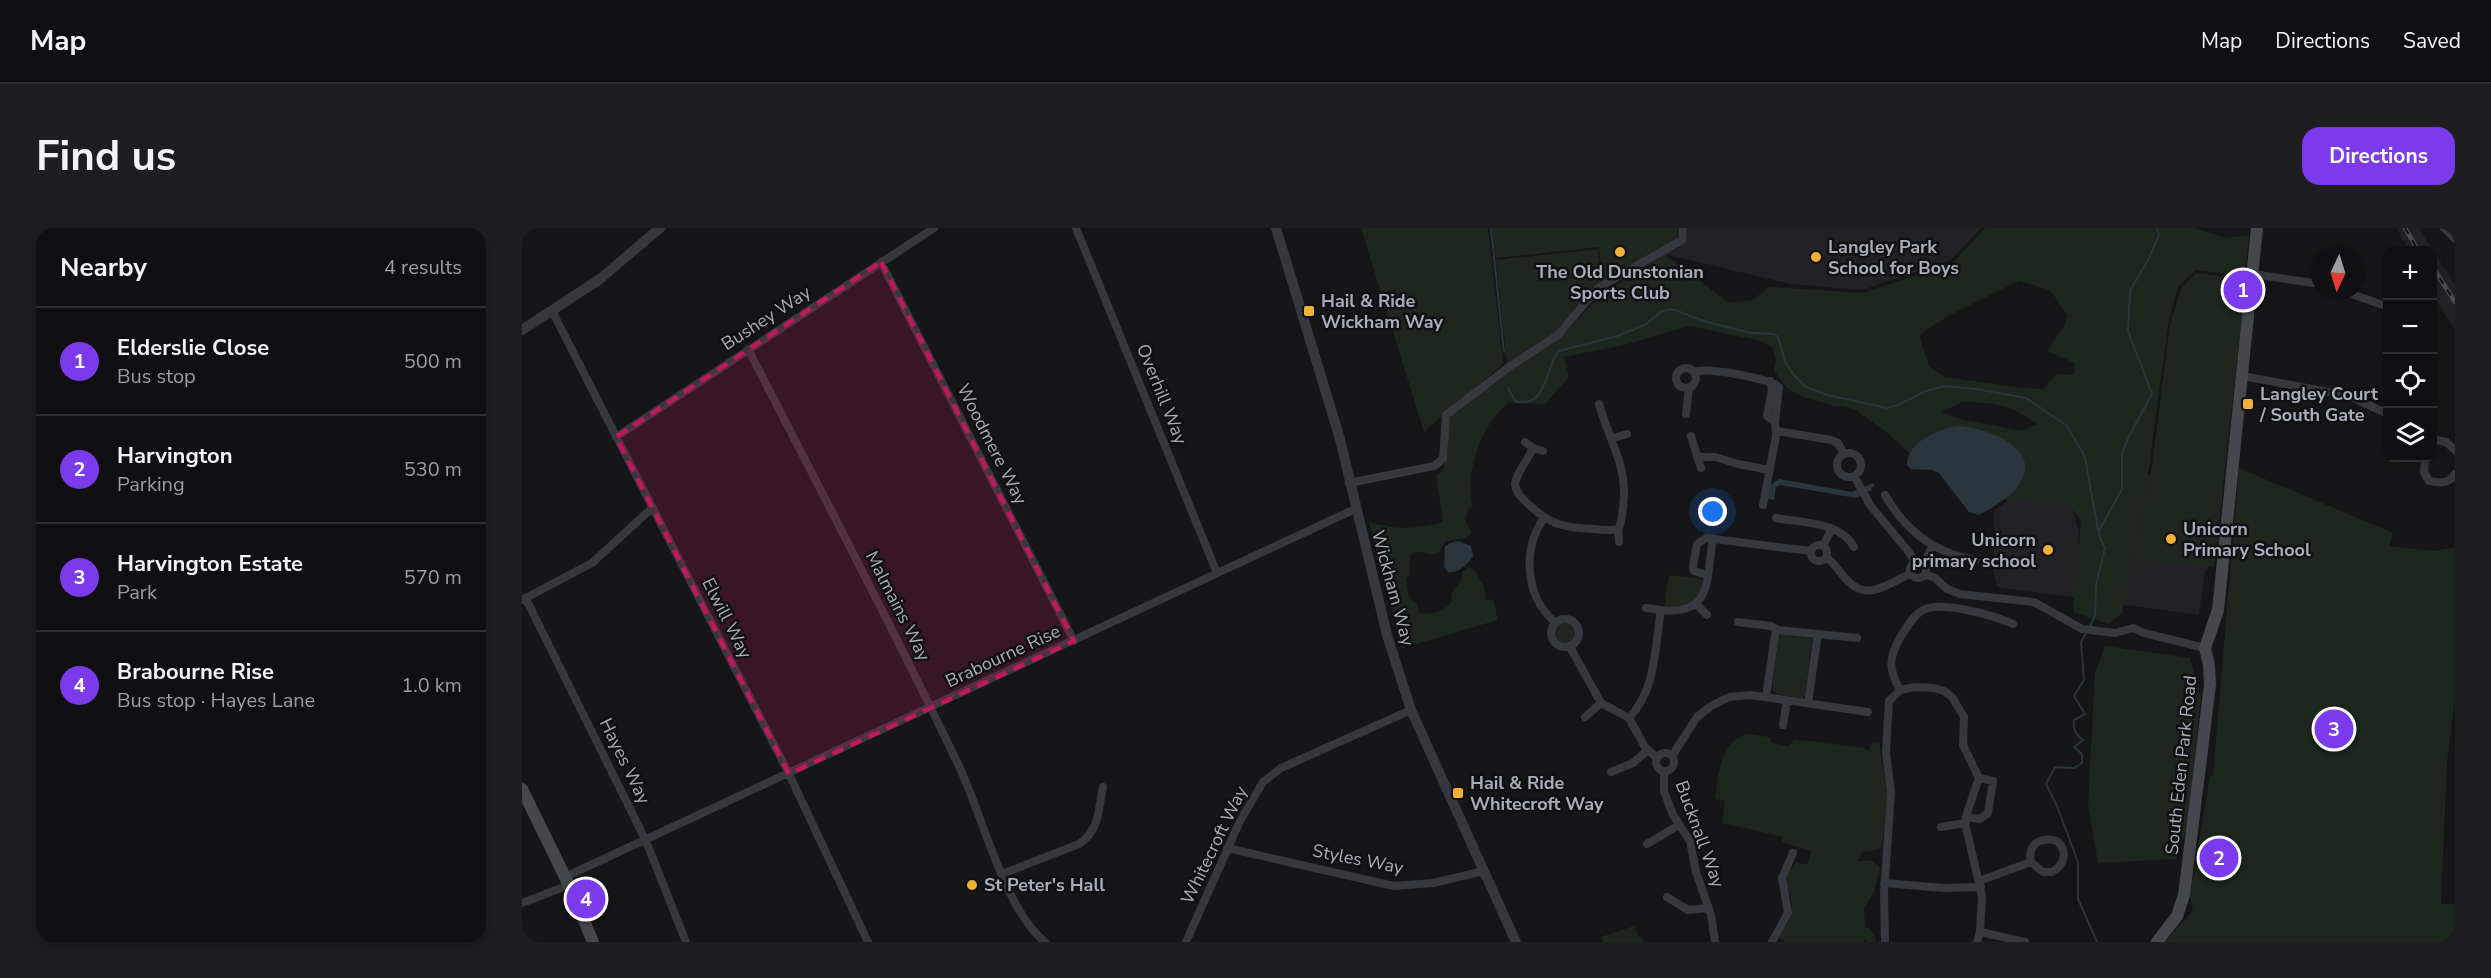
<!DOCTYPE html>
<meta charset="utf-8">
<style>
:root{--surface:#101012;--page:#1e1e20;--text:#f1f3f6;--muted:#9c9d9f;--line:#303032;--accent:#7c3aed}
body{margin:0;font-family:"Nunito Sans",sans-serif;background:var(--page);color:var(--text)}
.controls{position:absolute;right:18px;top:18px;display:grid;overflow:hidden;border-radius:12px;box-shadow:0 3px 9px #0003}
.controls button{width:54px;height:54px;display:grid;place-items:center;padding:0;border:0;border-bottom:2px solid var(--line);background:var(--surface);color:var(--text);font:30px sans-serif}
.compass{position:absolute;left:1789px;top:18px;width:54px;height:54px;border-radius:50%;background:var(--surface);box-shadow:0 3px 9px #0003;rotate:184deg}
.you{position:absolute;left:1191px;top:284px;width:21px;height:21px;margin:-15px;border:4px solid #fff;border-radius:50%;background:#1a73e8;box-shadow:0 0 0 9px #1a73e833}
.badge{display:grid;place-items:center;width:39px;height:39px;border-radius:50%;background:var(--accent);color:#fff;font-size:20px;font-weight:700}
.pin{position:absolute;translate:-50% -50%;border:3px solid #fff;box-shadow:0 2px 6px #0006}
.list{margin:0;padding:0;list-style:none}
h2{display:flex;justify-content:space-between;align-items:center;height:78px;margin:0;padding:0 24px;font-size:26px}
h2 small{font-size:20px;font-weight:400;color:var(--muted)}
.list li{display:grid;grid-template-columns:39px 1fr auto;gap:18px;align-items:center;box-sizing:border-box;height:108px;padding:0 24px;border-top:2px solid var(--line)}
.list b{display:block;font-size:22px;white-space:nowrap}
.list p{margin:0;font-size:20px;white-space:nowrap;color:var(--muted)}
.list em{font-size:20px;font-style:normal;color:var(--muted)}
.icon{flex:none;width:33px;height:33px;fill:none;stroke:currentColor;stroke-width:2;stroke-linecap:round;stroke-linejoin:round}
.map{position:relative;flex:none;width:1933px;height:714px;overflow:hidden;border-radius:18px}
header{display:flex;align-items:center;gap:36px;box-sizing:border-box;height:84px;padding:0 30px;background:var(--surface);border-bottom:2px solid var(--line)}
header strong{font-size:28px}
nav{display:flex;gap:33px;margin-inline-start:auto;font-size:21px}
.intro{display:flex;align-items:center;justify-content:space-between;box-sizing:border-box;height:144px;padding:0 36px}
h1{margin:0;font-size:42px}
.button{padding:15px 27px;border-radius:18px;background:var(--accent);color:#fff;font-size:21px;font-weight:700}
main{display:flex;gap:36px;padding:0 36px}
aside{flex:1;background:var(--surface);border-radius:18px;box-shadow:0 3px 9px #0003}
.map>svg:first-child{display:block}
.built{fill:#222225}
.green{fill:#1e261f;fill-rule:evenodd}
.water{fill:#2c353c}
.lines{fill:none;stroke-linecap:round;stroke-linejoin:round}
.stream{stroke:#2c353c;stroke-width:2}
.minor{stroke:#37383d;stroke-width:8}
.tertiary{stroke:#37383d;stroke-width:10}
.secondary{stroke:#45474d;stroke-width:12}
.rail-casing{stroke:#4a4c52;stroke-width:4.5}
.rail{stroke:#111113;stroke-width:2;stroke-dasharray:7;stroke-linecap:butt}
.marked{fill:#c2185b;fill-opacity:0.2;stroke:#c2185b;stroke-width:4.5;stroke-dasharray:12 8;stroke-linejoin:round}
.poi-dot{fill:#f2b134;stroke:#111113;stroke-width:2}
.labels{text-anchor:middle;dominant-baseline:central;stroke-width:5;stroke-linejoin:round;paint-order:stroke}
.poi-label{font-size:18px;font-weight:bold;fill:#a8adb8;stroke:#111113;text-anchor:start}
.street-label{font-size:18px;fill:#a8adb8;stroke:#111113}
</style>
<header>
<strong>Map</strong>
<nav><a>Map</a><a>Directions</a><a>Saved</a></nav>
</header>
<div class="intro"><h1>Find us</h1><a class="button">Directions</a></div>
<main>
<aside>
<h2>Nearby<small>4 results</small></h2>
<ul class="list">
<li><span class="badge">1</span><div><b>Elderslie Close</b><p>Bus stop</p></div><em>500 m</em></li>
<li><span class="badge">2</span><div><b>Harvington</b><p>Parking</p></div><em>530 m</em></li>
<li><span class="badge">3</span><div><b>Harvington Estate</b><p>Park</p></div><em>570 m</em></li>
<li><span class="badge">4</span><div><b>Brabourne Rise</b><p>Bus stop · Hayes Lane</p></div><em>1.0 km</em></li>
</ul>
</aside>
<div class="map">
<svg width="1933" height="714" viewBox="0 0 1933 714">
<rect width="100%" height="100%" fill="#161618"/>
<!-- built -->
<path class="built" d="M1159 0H1460L1429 32 1340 62 1269 56 1142 26 1156 20Z
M1875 0H1897L1933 57V102L1911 67 1910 22H1886Z
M1619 245 1701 260 1693 333 1683 343 1677 387 1475 359 1472 347V283L1497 264 1545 274 1550 280 1556 301V318L1599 322Z"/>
<!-- green -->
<path class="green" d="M839 0H966L981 136 902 204Z
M970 0H1156L1155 15 1081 56 1077 19 974 30Z
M1463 0H1674L1703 10 1727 7 1723 48 1674 42 1656 59 1646 97 1627 239 1600 385 1587 396 1551 384 1559 292 1545 275 1512 274 1500 270 1496 276H1491L1400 215 1387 225 1368 207 1335 183 1323 178H1312L1279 168 1265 160 1252 143 1254 132 1250 119 1239 113 1168 98 1102 117 1042 129 1047 149 1023 176 987 175C959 195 942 247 951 279L947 280 943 291 950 306 943 310 924 313 916 325 908 327 900 324 890 325 888 329V347L884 350 887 370 895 376 897 384C910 388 920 384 930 374L929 366 939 352 940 344 946 339C957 341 955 351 962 357L964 373 971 371 976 392 880 420 847 294C877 302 888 301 918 295L921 292 914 248 922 241 927 188 989 141 1037 111 1081 65 1142 26 1207 75 1230 72 1248 59 1341 65 1430 35ZM1497 53 1528 62 1546 88 1541 100 1525 123 1553 135 1552 147 1534 146 1522 161 1501 160 1423 149 1407 138 1397 107 1426 88ZM1441 174C1474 175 1488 176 1515 196L1500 203 1438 191 1419 184Z
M1076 21 1080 56 1034 106 985 136 974 32Z
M1674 45 1724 51 1692 339 1613 332 1630 238 1648 97 1659 60Z
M1717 240 1871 305 1867 318 1912 323 1933 319V469L1925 534 1919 676H1933V714H1643L1671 682 1668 668 1688 548H1691Z
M1147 347 1181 351 1179 362 1168 378 1142 379Z
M1032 405a11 11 0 1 1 22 0a11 11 0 1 1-22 0Z
M1260 406 1285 409 1290 411 1283 467 1280 470 1255 466 1250 462 1256 411Z
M1583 418 1668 430 1679 470 1665 598 1654 631 1576 635 1566 576 1573 444Z
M1227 506 1247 509 1250 515 1267 518 1272 511 1343 520 1346 523 1350 515 1357 514 1365 565 1360 619 1351 623 1340 624 1336 633H1350L1358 639 1352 664 1342 680 1343 699 1347 700 1353 708 1354 714H1345L1343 711 1340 714H1265L1256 710C1262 701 1270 693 1270 682 1270 658 1255 655 1275 634L1285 637 1289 623 1260 614 1261 609 1200 595 1203 573 1193 571C1197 546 1197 513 1227 506Z
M1112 698 1116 708 1123 714H1081L1079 709Z"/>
<!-- water -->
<path class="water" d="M1437 198C1463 200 1521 219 1498 255 1491 268 1470 280 1457 287L1447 284 1417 245 1410 242 1389 241 1385 237C1385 214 1417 200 1437 198Z
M1257 251 1330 264 1351 255 1353 258 1349 260 1350 262 1334 270 1258 257 1254 259 1252 272 1246 271 1249 257Z
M937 313 949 318 951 328C946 336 936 346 926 344L922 339 923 319 928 315Z"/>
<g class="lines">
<!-- stream -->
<path class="stream" d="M969 0 982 124
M986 160 993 173C1026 182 1022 139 1037 123L1095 108 1123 97 1140 83 1150 81 1185 94 1229 105 1252 106 1256 109 1263 134 1271 146 1284 159 1305 167 1365 180 1376 177 1404 163 1423 158 1454 161 1504 170 1545 198 1563 229 1576 302
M1567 400 1573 388 1574 357 1583 320 1578 310 1577 303 1600 261V226L1606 210 1630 166 1606 103 1608 63 1627 30 1637 7 1635 0
M1564 405 1559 414 1562 452 1552 468 1563 486 1552 492C1551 501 1553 506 1561 512L1552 519 1560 526V535L1552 540 1533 539 1524 556 1535 578 1556 634V671L1575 714"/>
<!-- minor -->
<path class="minor" d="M554 0 695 345
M1922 0 1933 11
M359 34 552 413
M1731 46 1798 56
M1821 63 1861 77
M30 83 267 546 346 714
M226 121C297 259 369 396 436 536 460 585 482 681 523 714
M1154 150a10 10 0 1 1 20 0a10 10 0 1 1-20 0Z
M1172 144C1185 139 1246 150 1257 159L1253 194 1254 208 1241 277
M1721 148 1827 168 1866 186
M1248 153 1250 161 1245 188 1253 194
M1164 186 1167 160
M1255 203 1309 212 1316 215 1322 226
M1169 208 1179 240
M94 209 412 0
M1091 210 1105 206
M1910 211 1924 214 1933 222
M1003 214 1011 220C1007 230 993 247 993 257 994 265 1000 270 1006 276 1028 297 1043 300 1073 301 1080 302 1088 303 1096 301 1100 295 1100 287 1101 279 1107 239 1087 213 1077 176
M1011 220 1021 223
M1315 237a12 12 0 1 1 24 0a12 12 0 1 1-24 0Z
M1175 229H1193L1216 236 1248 242
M1903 230 1902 244 1907 253C1918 255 1927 256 1933 246
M1332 248 1348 277 1386 323 1393 334
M827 255 912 238 921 231 924 187 987 139 1036 107 1076 60 1160 12 1161 0
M1363 267C1383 302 1413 326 1454 332
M1022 290C1000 321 1003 369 1033 394
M1254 290C1279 295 1318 293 1332 319
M1096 301 1097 314
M1289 325a8 8 0 1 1 16 0a8 8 0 1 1-16 0Z
M1301 317 1310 301
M1304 329C1314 336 1318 346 1327 354 1347 374 1368 354 1388 346
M1388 342a8 8 0 1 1 16 0a8 8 0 1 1-16 0Z
M1401 335 1411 318
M1403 346 1413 350 1425 361 1438 366 1512 374 1560 401 1593 405 1611 400 1622 405 1683 420
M1184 347 1172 343 1171 338 1175 316 1184 310 1289 323
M4 371 124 613 164 714
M0 372 70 335 130 280
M1175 377 1185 387
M1124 380 1139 382
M1029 405a14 14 0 1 1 28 0a14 14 0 1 1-28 0Z
M1216 394 1249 398 1256 402
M1048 419 1079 475 1107 490 1123 519 1135 530
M1378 462 1393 459 1412 460 1422 463 1430 469 1442 489 1441 517 1457 550 1446 582 1443 595 1460 668 1458 704 1455 714
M1244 469 1253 407 1256 402 1335 410
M1286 475 1295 412 1294 408
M1063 489 1079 475
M1107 490C1135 460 1132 421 1139 382 1191 388 1184 351 1191 311
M1261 497 1265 472
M1134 534a9 9 0 1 1 18 0a9 9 0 1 1-18 0Z
M1150 528 1175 489 1189 478 1207 469 1228 467 1346 484
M1142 543V563L1151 587 1168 613 1174 644 1189 687 1193 714
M1089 544 1111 535 1126 522
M1444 589 1458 591 1466 585 1471 553 1457 550
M1419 599 1443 595
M1125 616 1157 597
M705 620 872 658 911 655 962 643
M480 646 557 616C578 602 576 582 581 559
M43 649 833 281
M1457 653 1509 634 1521 644H1530C1543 637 1546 623 1535 613 1519 608 1505 616 1509 634
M1362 655 1422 660 1459 659
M1145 669 1166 682 1187 680
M0 675 47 657
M1458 704 1503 714
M664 714 718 593 741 554 759 540 889 482
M1250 714 1266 685 1260 650 1271 625
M1363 714 1362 665 1369 565 1364 524 1367 473 1378 462C1367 442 1366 431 1378 410 1384 401 1391 387 1401 382 1420 372 1473 388 1491 396"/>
<!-- tertiary -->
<path class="tertiary" d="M754 0 818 211 865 407 889 482 994 714
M0 102 78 51 138 0"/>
<!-- secondary -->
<path class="secondary" d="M0 561 47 657 71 714
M1635 714 1655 688 1662 667 1688 457 1687 437 1683 420 1696 382 1735 0"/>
<!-- rail casing -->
<g class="rail-casing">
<path id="rail" d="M1883 0 1896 22
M1910 38 1933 74"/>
</g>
<!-- rail -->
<use href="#rail" class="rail"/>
</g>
<!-- marked area -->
<path class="marked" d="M359 34 552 413 267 546 94 209Z"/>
<!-- markers -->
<g class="poi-dot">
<circle cx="1098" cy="24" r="6"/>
<circle cx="1294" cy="29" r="6"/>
<rect x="781" y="77" width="12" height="12" rx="3"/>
<rect x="1720" y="170" width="12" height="12" rx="3"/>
<circle cx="1649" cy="311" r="6"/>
<circle cx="1526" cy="322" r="6"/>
<rect x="930" y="559" width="12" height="12" rx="3"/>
<circle cx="450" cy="657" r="6"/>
</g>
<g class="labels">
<!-- poi labels -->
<g class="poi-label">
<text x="1306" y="19">Langley Park<tspan x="1306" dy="21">School for Boys</tspan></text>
<text x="1098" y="44" text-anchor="middle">The Old Dunstonian<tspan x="1098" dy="21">Sports Club</tspan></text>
<text x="799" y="73">Hail &amp; Ride<tspan x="799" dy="21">Wickham Way</tspan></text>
<text x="1738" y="166">Langley Court<tspan x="1738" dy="21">/ South Gate</tspan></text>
<text x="1661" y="301">Unicorn<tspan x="1661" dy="21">Primary School</tspan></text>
<text x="1514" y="312" text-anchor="end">Unicorn<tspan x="1514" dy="21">primary school</tspan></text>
<text x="948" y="555">Hail &amp; Ride<tspan x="948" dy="21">Whitecroft Way</tspan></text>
<text x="462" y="657">St Peter's Hall</text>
</g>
<!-- street labels -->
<g class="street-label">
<text transform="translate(244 90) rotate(-33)">Bushey Way</text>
<text transform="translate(640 166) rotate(68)">Overhill Way</text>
<text transform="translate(470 216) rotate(63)">Woodmere Way</text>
<text transform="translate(871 360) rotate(75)">Wickham Way</text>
<text transform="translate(376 378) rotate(63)">Malmains Way</text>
<text transform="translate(205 390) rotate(63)">Elwill Way</text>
<text transform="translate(481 428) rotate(-25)">Brabourne Rise</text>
<text transform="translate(103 533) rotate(64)">Hayes Way</text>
<text transform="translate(1659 537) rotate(-84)">South Eden Park Road</text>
<text transform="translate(1178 606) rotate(70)">Bucknall Way</text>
<text transform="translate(692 617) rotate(-64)">Whitecroft Way</text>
<text transform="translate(836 631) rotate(11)">Styles Way</text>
</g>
</g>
</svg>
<div class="controls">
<button>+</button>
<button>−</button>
<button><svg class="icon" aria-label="locate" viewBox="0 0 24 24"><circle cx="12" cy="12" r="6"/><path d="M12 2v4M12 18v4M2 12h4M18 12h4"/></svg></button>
<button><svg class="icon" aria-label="layers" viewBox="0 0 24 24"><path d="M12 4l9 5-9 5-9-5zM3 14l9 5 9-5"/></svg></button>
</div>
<svg class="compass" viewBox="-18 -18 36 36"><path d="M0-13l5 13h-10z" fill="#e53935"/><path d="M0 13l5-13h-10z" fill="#9c9d9f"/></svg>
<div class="you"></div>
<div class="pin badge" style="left:1721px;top:62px">1</div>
<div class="pin badge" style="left:1697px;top:630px">2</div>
<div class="pin badge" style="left:1812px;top:501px">3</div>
<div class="pin badge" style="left:64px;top:671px">4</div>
</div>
</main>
